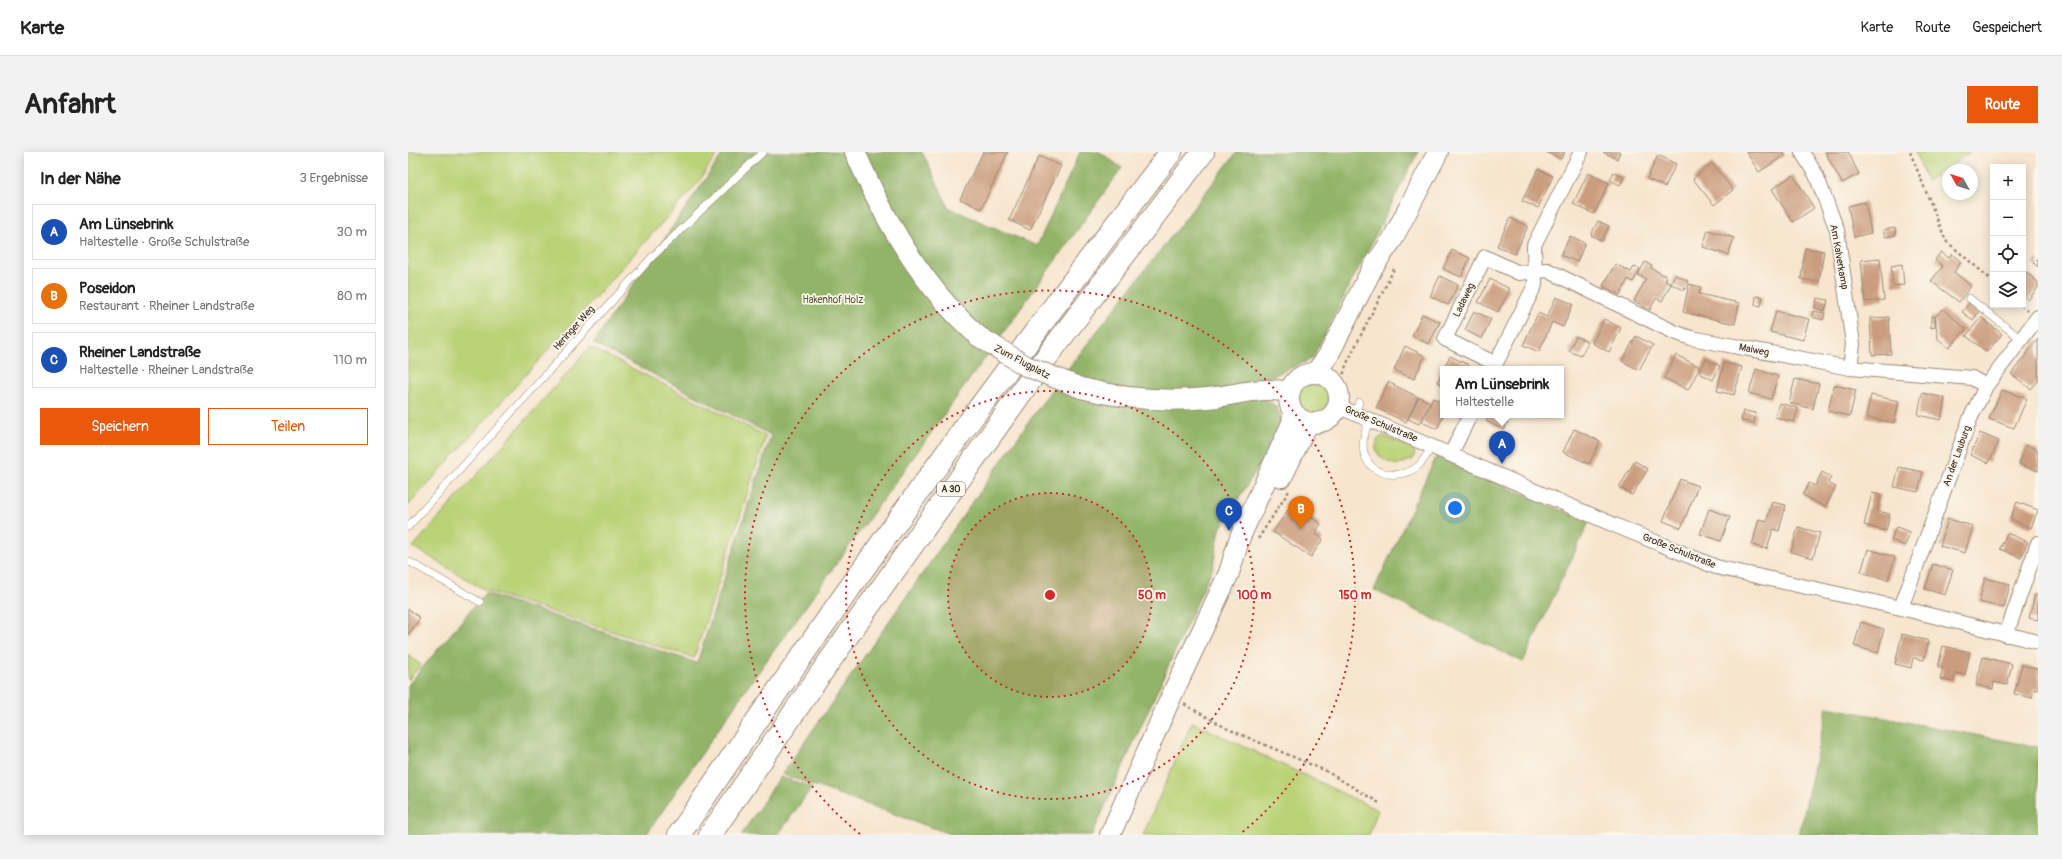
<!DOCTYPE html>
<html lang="de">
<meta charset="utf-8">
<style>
:root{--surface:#fff;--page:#f2f2f2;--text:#222;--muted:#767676;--line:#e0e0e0;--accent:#ea580c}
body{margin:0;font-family:Pangolin,sans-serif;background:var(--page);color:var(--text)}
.controls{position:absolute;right:12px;top:12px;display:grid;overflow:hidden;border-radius:0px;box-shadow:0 2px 10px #0003}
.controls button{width:36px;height:36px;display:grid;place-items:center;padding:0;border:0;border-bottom:1px solid var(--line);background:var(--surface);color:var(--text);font:20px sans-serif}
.compass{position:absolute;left:1534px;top:12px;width:36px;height:36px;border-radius:50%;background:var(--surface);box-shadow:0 2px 10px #0003;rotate:309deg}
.you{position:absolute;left:1047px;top:356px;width:14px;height:14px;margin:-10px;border:3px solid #fff;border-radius:50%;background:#1a73e8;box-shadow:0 0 0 6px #1a73e833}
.badge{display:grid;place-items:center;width:26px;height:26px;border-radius:50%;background:var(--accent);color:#fff;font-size:13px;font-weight:700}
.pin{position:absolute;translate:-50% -33px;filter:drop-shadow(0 1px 2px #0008)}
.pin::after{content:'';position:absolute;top:21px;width:14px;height:12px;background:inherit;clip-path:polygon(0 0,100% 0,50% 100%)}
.popup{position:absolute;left:1032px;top:214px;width:124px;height:52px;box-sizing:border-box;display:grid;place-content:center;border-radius:0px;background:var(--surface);filter:drop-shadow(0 1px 3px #0005);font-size:13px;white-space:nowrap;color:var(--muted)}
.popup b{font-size:15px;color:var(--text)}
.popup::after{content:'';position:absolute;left:50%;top:100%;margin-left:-8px;border:8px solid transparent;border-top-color:var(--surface)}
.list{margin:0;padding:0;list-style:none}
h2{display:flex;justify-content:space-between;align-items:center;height:52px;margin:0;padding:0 16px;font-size:17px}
h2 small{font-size:13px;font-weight:400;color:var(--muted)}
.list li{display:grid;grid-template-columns:26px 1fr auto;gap:12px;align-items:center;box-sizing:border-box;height:56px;margin:0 8px 8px;padding:0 8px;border:1px solid var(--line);border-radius:0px}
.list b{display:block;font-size:15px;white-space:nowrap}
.list p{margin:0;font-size:13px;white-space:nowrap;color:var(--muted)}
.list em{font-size:13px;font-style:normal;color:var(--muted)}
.actions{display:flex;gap:8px;padding:12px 16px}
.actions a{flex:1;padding:9px 0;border:1px solid var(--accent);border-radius:0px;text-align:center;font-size:14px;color:var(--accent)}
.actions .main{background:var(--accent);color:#fff}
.icon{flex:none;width:22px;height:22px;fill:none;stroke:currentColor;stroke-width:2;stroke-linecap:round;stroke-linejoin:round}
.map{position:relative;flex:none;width:1630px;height:683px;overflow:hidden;border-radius:0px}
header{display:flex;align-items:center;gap:24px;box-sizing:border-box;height:56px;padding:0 20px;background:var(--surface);border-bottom:1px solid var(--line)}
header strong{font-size:19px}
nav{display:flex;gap:22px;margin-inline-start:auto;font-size:14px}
.intro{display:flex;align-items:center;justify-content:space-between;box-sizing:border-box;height:96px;padding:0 24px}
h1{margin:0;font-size:28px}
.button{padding:10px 18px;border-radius:0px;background:var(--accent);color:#fff;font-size:14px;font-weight:700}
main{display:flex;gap:24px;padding:0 24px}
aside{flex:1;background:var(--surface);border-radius:0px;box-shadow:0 2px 10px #0003}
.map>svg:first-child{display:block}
.green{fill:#b9d276;stroke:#7a7e4a}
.forest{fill:#92b467;stroke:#666f42}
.building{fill:#cb9d7e}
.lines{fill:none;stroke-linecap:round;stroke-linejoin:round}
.lane-casing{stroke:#998876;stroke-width:8}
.street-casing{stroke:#998876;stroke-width:16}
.secondary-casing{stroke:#998876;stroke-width:22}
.highway-casing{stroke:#998876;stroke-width:24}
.path{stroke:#998876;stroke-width:2.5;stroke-dasharray:3 3;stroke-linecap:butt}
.lane{stroke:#fff;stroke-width:7}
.street{stroke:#fff;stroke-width:14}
.secondary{stroke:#fff;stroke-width:20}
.highway{stroke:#fff;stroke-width:22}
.secondary-bridge-casing{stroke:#998876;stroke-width:22;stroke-linecap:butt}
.secondary-bridge{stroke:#fff;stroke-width:20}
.ring{fill:none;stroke:#d62828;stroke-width:2;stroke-dasharray:2 4}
.labels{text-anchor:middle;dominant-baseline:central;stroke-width:3.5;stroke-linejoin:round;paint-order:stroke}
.shield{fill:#fbf7ec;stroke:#75685c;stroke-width:1}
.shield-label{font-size:9px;font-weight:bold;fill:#3b2a1e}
.street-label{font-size:10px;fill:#3b2a1e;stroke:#fbf7ec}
.park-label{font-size:10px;fill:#5a5434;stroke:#fbf7ec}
.centre{fill:#d62828;stroke:#fbf7ec;stroke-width:2}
.ring-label{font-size:12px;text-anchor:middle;font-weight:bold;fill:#d62828;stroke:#fbf7ec;stroke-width:3.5;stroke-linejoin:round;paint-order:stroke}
</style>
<header>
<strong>Karte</strong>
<nav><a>Karte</a><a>Route</a><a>Gespeichert</a></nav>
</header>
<div class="intro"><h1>Anfahrt</h1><a class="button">Route</a></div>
<main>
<aside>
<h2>In der Nähe<small>3 Ergebnisse</small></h2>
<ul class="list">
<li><span class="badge" style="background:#1a4fb4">A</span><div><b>Am Lünsebrink</b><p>Haltestelle · Große Schulstraße</p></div><em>30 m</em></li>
<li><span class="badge" style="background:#e8710a">B</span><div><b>Poseidon</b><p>Restaurant · Rheiner Landstraße</p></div><em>80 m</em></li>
<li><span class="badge" style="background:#1a4fb4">C</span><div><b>Rheiner Landstraße</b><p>Haltestelle · Rheiner Landstraße</p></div><em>110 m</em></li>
</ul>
<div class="actions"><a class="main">Speichern</a><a>Teilen</a></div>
</aside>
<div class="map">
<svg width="1630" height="683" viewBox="0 0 1630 683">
<rect width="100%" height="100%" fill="#fbf7ec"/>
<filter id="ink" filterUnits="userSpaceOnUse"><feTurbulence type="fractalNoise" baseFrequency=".025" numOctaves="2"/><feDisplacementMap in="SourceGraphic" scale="8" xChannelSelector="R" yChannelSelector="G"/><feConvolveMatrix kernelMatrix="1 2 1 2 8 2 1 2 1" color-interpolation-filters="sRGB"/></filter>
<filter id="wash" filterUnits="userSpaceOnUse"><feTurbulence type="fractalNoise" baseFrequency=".012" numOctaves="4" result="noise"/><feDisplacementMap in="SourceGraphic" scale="16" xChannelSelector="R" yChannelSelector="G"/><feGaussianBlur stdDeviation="0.9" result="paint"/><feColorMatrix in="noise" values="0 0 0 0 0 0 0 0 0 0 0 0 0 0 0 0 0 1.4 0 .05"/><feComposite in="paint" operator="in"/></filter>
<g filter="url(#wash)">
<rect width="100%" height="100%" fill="#f7e5ce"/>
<!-- green -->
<path class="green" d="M0 0H311L289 32 0 354Z
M1507 0H1562L1519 29Z
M182 195 358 284 286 506 77 438 5 395Z
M889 246a16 16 0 1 1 32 0a16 16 0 1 1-32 0Z
M975 284 1004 296 1007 302 1005 307 990 313C976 310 963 302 970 287Z
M0 503 13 513 0 528Z
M784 570 970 658 961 683H735Z"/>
<!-- forest -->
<path class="forest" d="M316 0H514L541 56 629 94 672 0H692L714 16 336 540 238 683H0V533L77 441 289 511 363 283 185 191Z
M829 0H1010L904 207 862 225 857 248 868 254 874 269 857 304 812 377 805 415 684 683H545L374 622 641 241Z
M1028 305 1181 370 1115 510 966 438Z
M1419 555 1630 595V683H1391Z
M372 625 404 635 370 683H333Z"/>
<g id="blocks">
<!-- building -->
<path class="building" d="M575 0H600L573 57 552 47Z
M1138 0H1157L1153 7Z
M1195 0H1212L1209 7Z
M1338 0H1375L1377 3 1351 20Z
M1417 0H1440L1451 22 1434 31Z
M1250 3 1268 12 1257 35 1239 27Z
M631 4 653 14 622 78 601 68Z
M1304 11 1325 38 1306 53 1285 27Z
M1130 17 1145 24 1130 56 1114 49Z
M1206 20 1216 25 1212 33 1202 28Z
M1180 21 1201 31 1186 62 1165 52Z
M1385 23 1406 56 1385 70 1364 37Z
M1457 50 1463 81 1446 85 1440 54Z
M1102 66 1120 74 1107 102 1089 94Z
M1190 69 1201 74 1194 89 1183 83Z
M1487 76 1488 83 1477 85 1475 78Z
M1300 78 1326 86 1320 103 1295 95Z
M1162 84 1177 91 1169 110 1153 103Z
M1397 96 1416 99 1411 130 1393 127Z
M1044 98 1062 106 1053 125 1035 117Z
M1533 100 1541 106 1544 102 1553 110 1546 120 1563 134 1551 150 1523 129 1535 114 1527 108Z
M1472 106 1476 148 1457 150 1453 108Z
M1630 106V115L1625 111Z
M1237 110 1244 114 1243 116 1259 125 1257 129 1263 132 1254 149 1248 146 1242 158 1226 149 1238 127 1230 123Z
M1207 112 1223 120 1226 115 1232 117 1225 130 1220 127 1212 143 1195 134Z
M1494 112 1496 133 1485 134 1483 114Z
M1618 120 1630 130V136L1620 148 1615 144V123Z
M1267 123 1280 129 1276 138 1263 132Z
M1032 124 1050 133 1040 153 1022 144Z
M1082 127 1102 137 1090 160 1070 150Z
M1281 132 1293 135 1291 142 1331 151 1327 172 1275 160Z
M1348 144 1355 145 1353 154 1347 153Z
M1148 145 1165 152 1155 175 1144 170 1131 200 1115 193 1130 161 1139 165Z
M1409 146 1420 148 1417 159 1407 156Z
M1562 150 1572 158 1565 168 1554 160Z
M1535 157 1558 177 1541 196 1530 187 1527 165Z
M1066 159 1083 167 1074 187 1057 178Z
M1368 159 1401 167 1395 188 1362 180Z
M1405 159 1417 161 1415 168 1404 165Z
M1014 162 1032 170 1021 192 1004 184Z
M1523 164H1527V175L1523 176Z
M1481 165 1483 202 1464 203 1462 166Z
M1573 165 1594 182 1579 200 1558 184Z
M1196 167 1213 176 1201 200 1184 191Z
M1168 184 1180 190 1173 204 1161 199Z
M1228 184 1245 193 1231 218 1214 209Z
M1630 187V229L1623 237 1603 222Z
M997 194 1017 204 1006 227 986 218Z
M1268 203 1292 215 1280 238 1256 226Z
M1042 204 1061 213 1059 217H1035Z
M1298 207 1312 214 1305 228 1291 221Z
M1316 211 1334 215 1326 243 1309 239Z
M1035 217V233L1029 230Z
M1348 217 1370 224 1363 247 1341 241Z
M1387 227 1411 232 1405 257 1381 251Z
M980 230 1010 245 998 270 968 256Z
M1426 233 1448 238 1442 264 1420 259Z
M1594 238 1619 247 1606 276 1581 267Z
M1514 241 1537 246 1533 268 1510 263Z
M1463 243 1491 249 1486 271 1458 265Z
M1011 245 1022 250 1011 272 1000 267Z
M1025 246 1035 251V264L1029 277 1014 270Z
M1371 251 1390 256 1386 270 1367 265Z
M1335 259 1348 261 1346 271 1333 269Z
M1081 263H1103L1096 278 1078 269Z
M1166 277 1192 289 1181 312 1155 300Z
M1572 281 1591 289 1581 311 1562 303Z
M1618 293 1630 298V319L1611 312Z
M1227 309 1240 317 1224 343 1211 335Z
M1491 315 1515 320 1510 340 1486 335Z
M1414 320 1423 325 1420 331 1428 335 1417 355 1395 343 1401 331 1407 334Z
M1272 327 1290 334 1273 376 1255 369Z
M1464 341 1473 343 1469 359 1482 362 1478 379 1456 373Z
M1364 350 1378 353 1371 379 1365 377 1359 397 1344 393 1351 367 1359 369Z
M1609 350 1630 358 1623 376 1602 367Z
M884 352 913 372 907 381 915 387 903 405 865 380Z
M1301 357 1322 365 1313 389 1292 382Z
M1540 367 1565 374 1557 401 1532 394Z
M1390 375 1412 381 1405 406 1383 400Z
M1488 375 1502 380 1497 394 1483 388Z
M1599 381 1620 390 1613 406 1592 397Z
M1460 397 1487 405 1480 428 1453 420Z
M1525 412 1545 418 1537 443 1517 437Z
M1577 426 1602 432 1596 456 1571 450Z
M1627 443H1630V468L1621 466Z
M0 457 12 466 0 483Z
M1453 470 1476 477 1470 501 1446 494Z
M1494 482 1521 489 1516 508 1505 506 1503 516 1487 512Z
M1535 494 1562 500 1557 523 1548 521 1545 530 1532 527 1535 516 1530 515Z
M1575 505 1604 512 1599 533 1586 530 1585 537 1568 533Z
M1614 513 1630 517V538L1626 537 1624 546 1606 542Z"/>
</g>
</g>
<g filter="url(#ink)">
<use href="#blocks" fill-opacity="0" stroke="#998876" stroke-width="1"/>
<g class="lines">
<!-- lane casing -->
<g class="lane-casing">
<path id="lane" d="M1561 146 1613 187
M947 261 951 250
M961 267C958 278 952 292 957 304 965 326 997 328 1012 312 1017 307 1020 300 1024 294
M0 375 244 105 355 0
M0 409 72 450"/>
</g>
<!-- street casing -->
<g class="street-casing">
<path id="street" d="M1394 0 1408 23 1429 78 1445 192 1442 216
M1088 212 1037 187 1077 105 1111 121 1139 118 1266 180 1283 186 1442 216 1564 226 1578 234
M1085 217 1127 133 1126 93 1173 0
M929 254 1211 375 1308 415 1493 456 1630 490
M1043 302 1062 263
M1493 456 1562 267 1578 234 1630 165
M1598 483 1630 391"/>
</g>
<!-- secondary casing -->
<g class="secondary-casing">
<path id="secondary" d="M447 0C477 69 514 134 570 184
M907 221 920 204 965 115 984 88 1030 0
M881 246a25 25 0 1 1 50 0a25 25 0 1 1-50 0Z
M673 236C715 247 756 250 800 246 828 243 853 234 881 240
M874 325 897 277 902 271
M702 683 763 545 821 421 832 385 884 271 885 261"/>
</g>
<!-- highway casing -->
<g class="highway-casing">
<path id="highway" d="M271 683C428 450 592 223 763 0
M302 683 418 514 643 199 795 0"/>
</g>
<!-- path -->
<path class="path" d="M1502 0 1538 89 1585 129
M1613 153 1619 158
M927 222C933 227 941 236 938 245
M881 224 892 217
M934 228 938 213 986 117
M916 278 926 273 929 267
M850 387 881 339
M776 552 820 577 918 619 973 652"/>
<!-- lane -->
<use href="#lane" class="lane"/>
<!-- street -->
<use href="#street" class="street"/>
<!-- secondary -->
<use href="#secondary" class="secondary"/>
<!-- highway -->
<use href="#highway" class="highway"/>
<!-- secondary-bridge casing -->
<g class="secondary-bridge-casing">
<path id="secondary-bridge" d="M570 184 618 214 673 236"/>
</g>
<!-- secondary-bridge -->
<use href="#secondary-bridge" class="secondary-bridge"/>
</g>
</g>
<!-- distance rings -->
<circle cx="642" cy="443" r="102" fill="#d62828" fill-opacity=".12"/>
<g class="ring">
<circle cx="642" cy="443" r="102"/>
<circle cx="642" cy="443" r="204"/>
<path d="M452 682A305 305 0 1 1 832 682"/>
</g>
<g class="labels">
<!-- shield labels -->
<rect class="shield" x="529" y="330" width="28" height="14" rx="3"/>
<g class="shield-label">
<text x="543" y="337">A 30</text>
</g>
<!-- street labels -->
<g class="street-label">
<text transform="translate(1431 105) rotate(80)">Am Kalverkamp</text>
<text transform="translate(1056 148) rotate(-64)">Ladaweg</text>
<text transform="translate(166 176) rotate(-48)">Heringer Weg</text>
<text transform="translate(1346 198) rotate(11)">Maiweg</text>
<text transform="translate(614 210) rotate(28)">Zum Flugplatz</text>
<text transform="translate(973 272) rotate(23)">Große Schulstraße</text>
<text transform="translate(1549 304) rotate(-70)">An der Lauburg</text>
<text transform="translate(1271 399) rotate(22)">Große Schulstraße</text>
</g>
<!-- park labels -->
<g class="park-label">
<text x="425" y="148">Hakenhof Holz</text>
</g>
</g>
<circle cx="642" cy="443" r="6" class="centre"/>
<g class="ring-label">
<text x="744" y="447">50 m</text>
<text x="846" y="447">100 m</text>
<text x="947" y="447">150 m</text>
</g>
</svg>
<div class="controls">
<button>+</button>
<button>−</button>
<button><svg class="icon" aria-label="locate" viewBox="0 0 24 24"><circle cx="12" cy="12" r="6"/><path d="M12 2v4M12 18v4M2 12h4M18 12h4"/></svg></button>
<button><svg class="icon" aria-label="layers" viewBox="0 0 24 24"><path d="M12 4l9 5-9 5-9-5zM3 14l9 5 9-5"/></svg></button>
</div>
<svg class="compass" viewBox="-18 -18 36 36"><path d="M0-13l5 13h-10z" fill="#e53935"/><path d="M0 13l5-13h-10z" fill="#767676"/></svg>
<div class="you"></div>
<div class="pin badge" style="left:1094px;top:312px;background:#1a4fb4">A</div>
<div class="popup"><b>Am Lünsebrink</b>Haltestelle</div>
<div class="pin badge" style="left:893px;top:377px;background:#e8710a">B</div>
<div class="pin badge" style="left:821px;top:379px;background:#1a4fb4">C</div>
</div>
</main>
